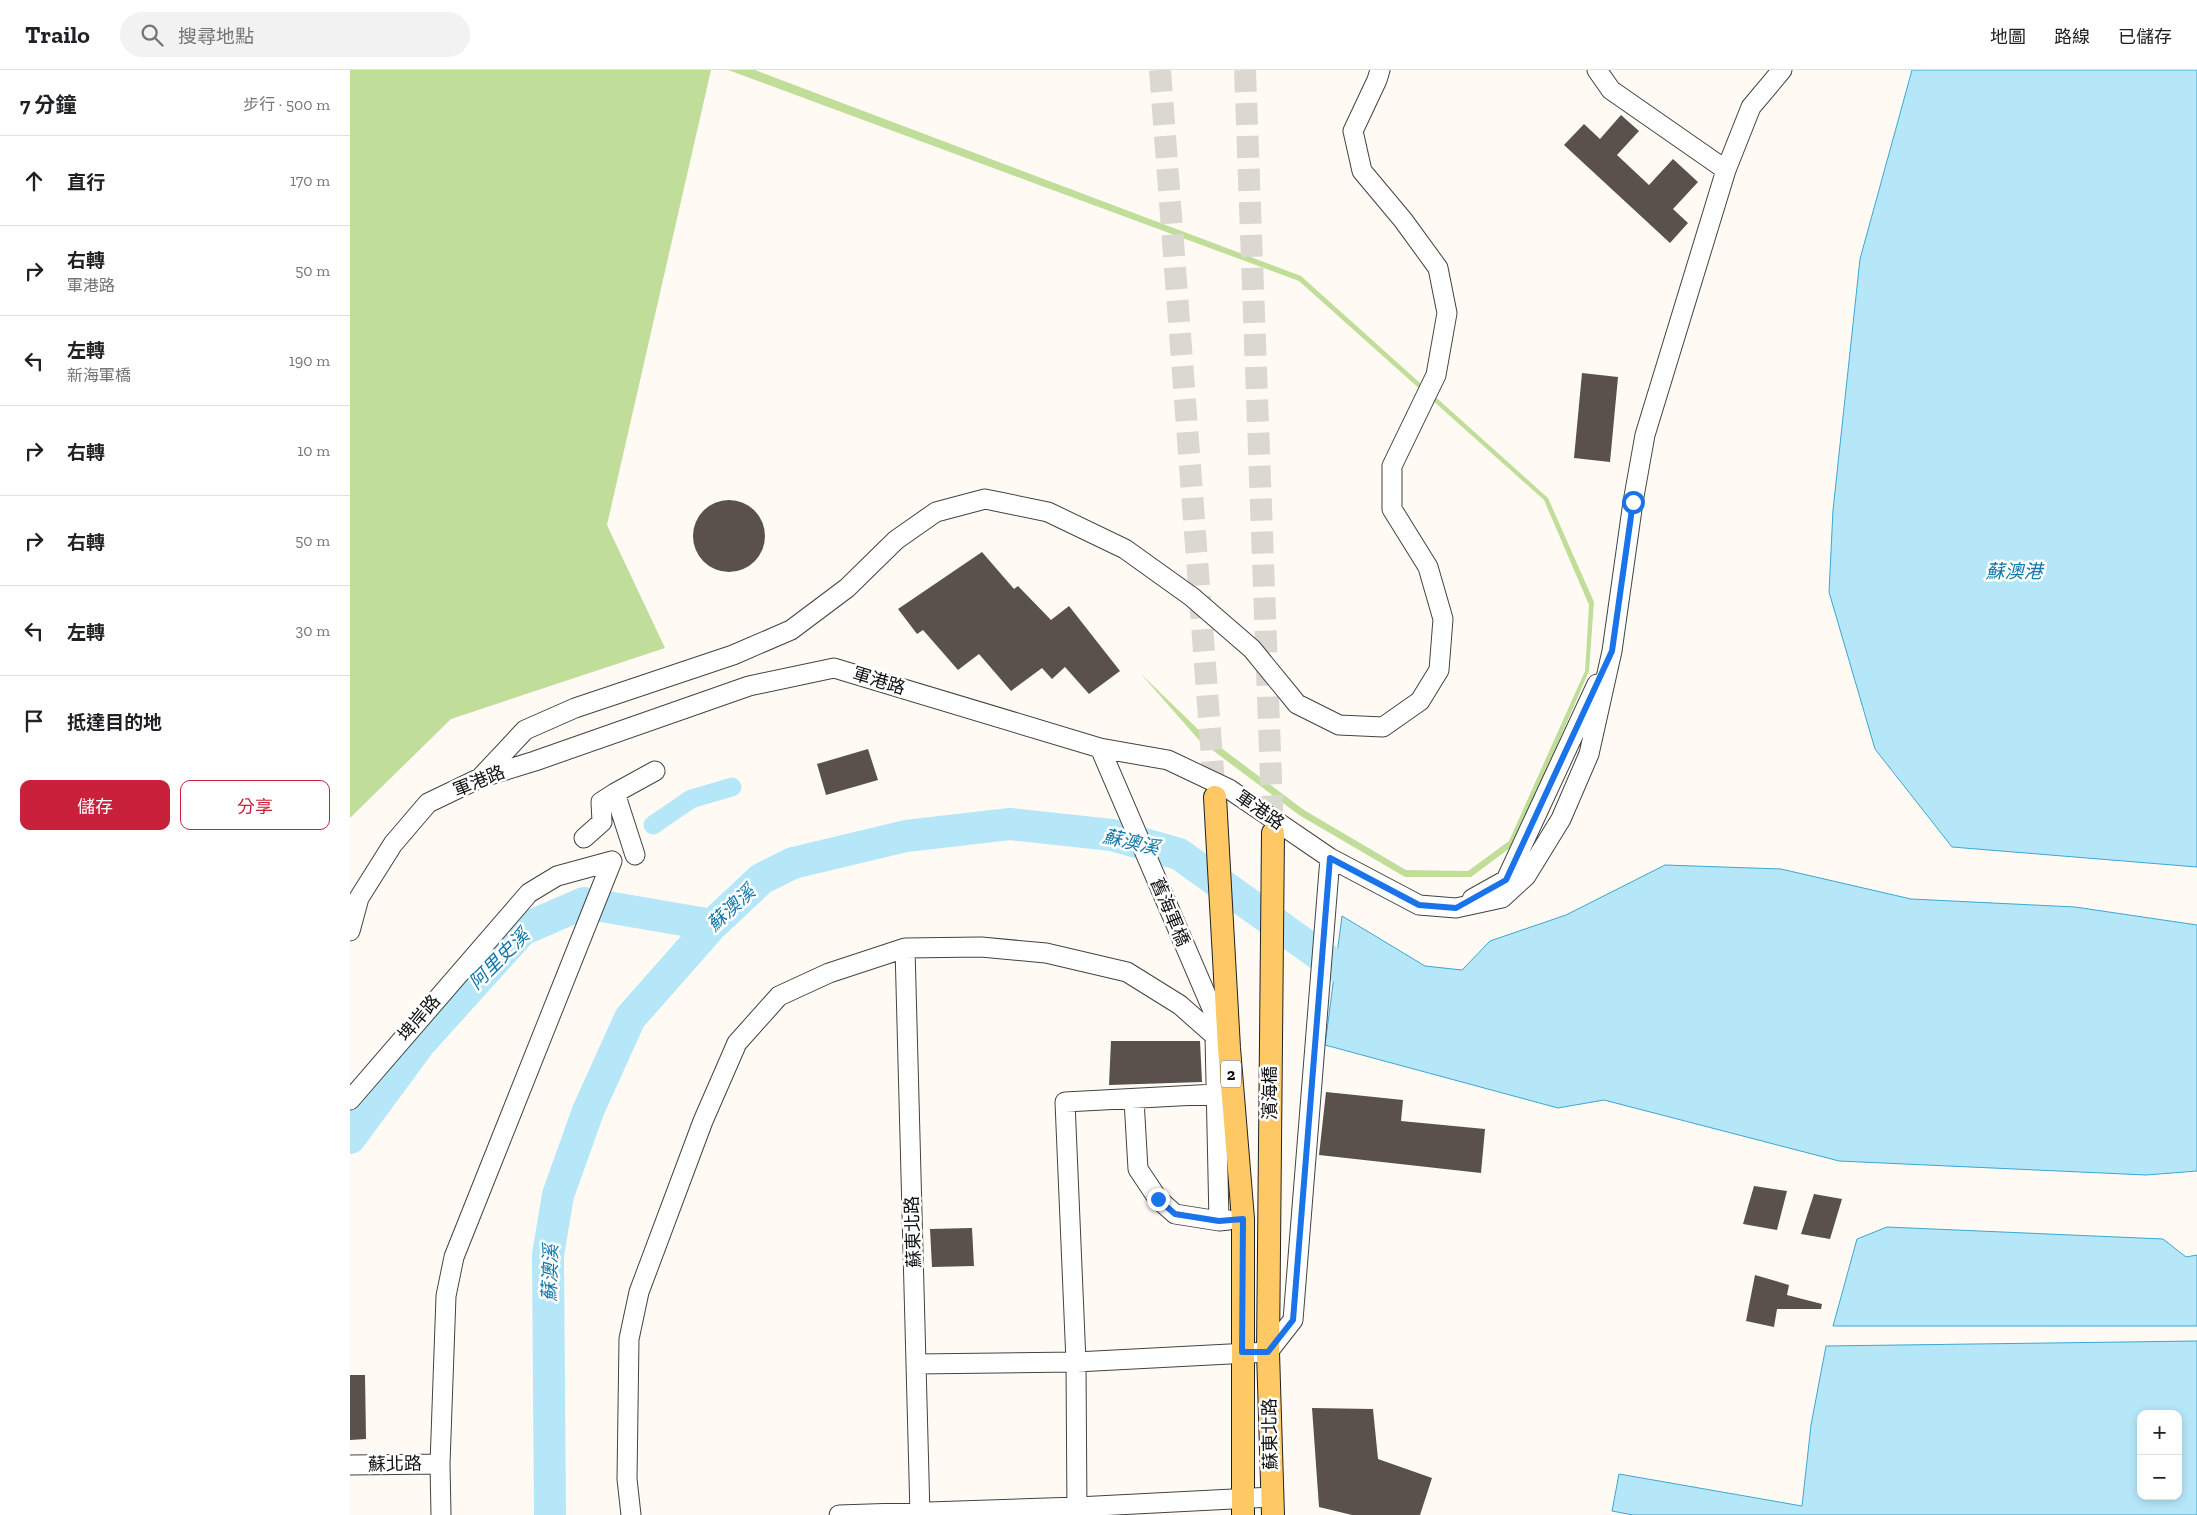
<!DOCTYPE html>
<html lang="zh-TW">
<meta charset="utf-8">
<style>
:root{--surface:#fff;--page:#f2f2f2;--text:#202124;--muted:#757577;--line:#e0e0e0;--accent:#c9203b}
body{margin:0;font-family:"Zilla Slab","Noto Sans TC",serif;background:var(--page);color:var(--text)}
.controls{position:absolute;right:15px;bottom:15px;display:grid;overflow:hidden;border-radius:10px;box-shadow:0 2px 8px #0003}
.controls button{width:45px;height:45px;display:grid;place-items:center;padding:0;border:0;border-bottom:1px solid var(--line);background:var(--surface);color:var(--text);font:25px sans-serif}
.stop{position:absolute;width:15px;height:15px;margin:-11px;border:4px solid #1a73e8;border-radius:50%;background:#fff}
.stop.end{background:#1a73e8;border-color:#fff;box-shadow:0 1px 5px #0008}
.list{margin:0;padding:0;list-style:none}
h2{display:flex;justify-content:space-between;align-items:center;height:65px;margin:0;padding:0 20px;font-size:21px}
h2 small{font-size:16px;font-weight:400;color:var(--muted)}
.list li{display:grid;grid-template-columns:32px 1fr auto;gap:15px;align-items:center;box-sizing:border-box;height:90px;padding:0 20px;border-top:1px solid var(--line)}
.list b{display:block;font-size:19px;white-space:nowrap}
.list p{margin:0;font-size:16px;white-space:nowrap;color:var(--muted)}
.list em{font-size:16px;font-style:normal;color:var(--muted)}
.actions{display:flex;gap:10px;padding:15px 20px}
.actions a{flex:1;padding:11px 0;border:1px solid var(--accent);border-radius:10px;text-align:center;font-size:18px;color:var(--accent)}
.actions .main{background:var(--accent);color:#fff}
.icon{flex:none;width:28px;height:28px;fill:none;stroke:currentColor;stroke-width:2;stroke-linecap:round;stroke-linejoin:round}
.map{position:relative;flex:none;width:1847px;height:1445px;overflow:hidden}
header{display:flex;align-items:center;gap:30px;box-sizing:border-box;height:70px;padding:0 25px;background:var(--surface);border-bottom:1px solid var(--line)}
header strong{font-size:24px}
nav{display:flex;gap:28px;margin-inline-start:auto;font-size:18px}
.search{width:350px;height:45px;background:var(--page);display:flex;align-items:center;gap:12px;box-sizing:border-box;padding:0 18px;border-radius:28px;color:var(--muted);font-size:19px}
main{display:flex}
aside{flex:1;background:var(--surface)}
.map>svg:first-child{display:block}
.forest{fill:#c0de99}
.water{fill:#b5e7f9;stroke:#39a7d4;fill-rule:evenodd}
.lines{fill:none;stroke-linecap:round;stroke-linejoin:round}
.canal{stroke:#b5e7f9;stroke-width:19}
.river{stroke:#b5e7f9;stroke-width:32}
.building{fill:#5a504c}
.major-tunnel{stroke:#dbd8d2;stroke-width:22;stroke-dasharray:22 11;stroke-linecap:butt}
.minor-casing{stroke:#434343;stroke-width:21}
.major-casing{stroke:#212121;stroke-width:24}
.minor{stroke:#fff;stroke-width:19}
.major{stroke:#fec864;stroke-width:22}
.route{stroke:#1a73e8;stroke-width:6}
.labels{text-anchor:middle;dominant-baseline:central;stroke-width:5;stroke-linejoin:round;paint-order:stroke}
.shield{fill:#fff;stroke:#585858;stroke-width:1}
.shield-label{font-size:16px;font-weight:bold;fill:#101010}
.street-label{font-size:18px;fill:#101010;stroke:#fff}
.water-label{font-size:19px;font-style:italic;fill:#1278aa;stroke:#fff}
</style>
<header>
<strong>Trailo</strong>
<div class="search"><svg class="icon" aria-label="search" viewBox="0 0 24 24"><circle cx="10" cy="10" r="6"/><path d="M15 15l6 6"/></svg>搜尋地點</div>
<nav><a>地圖</a><a>路線</a><a>已儲存</a></nav>
</header>
<main>
<aside>
<h2>7 分鐘<small>步行 · 500 m</small></h2>
<ul class="list">
<li><svg class="icon" aria-label="ahead" viewBox="0 0 24 24"><path d="M12 20V5M6 11l6-6 6 6"/></svg><div><b>直行</b></div><em>170 m</em></li>
<li><svg class="icon" aria-label="right" viewBox="0 0 24 24"><path d="M7 20v-9h11M14 6l5 5-5 5"/></svg><div><b>右轉</b><p>軍港路</p></div><em>50 m</em></li>
<li><svg class="icon" aria-label="left" viewBox="0 0 24 24"><path d="M17 20v-9H6M10 6l-5 5 5 5"/></svg><div><b>左轉</b><p>新海軍橋</p></div><em>190 m</em></li>
<li><svg class="icon" aria-label="right" viewBox="0 0 24 24"><path d="M7 20v-9h11M14 6l5 5-5 5"/></svg><div><b>右轉</b></div><em>10 m</em></li>
<li><svg class="icon" aria-label="right" viewBox="0 0 24 24"><path d="M7 20v-9h11M14 6l5 5-5 5"/></svg><div><b>右轉</b></div><em>50 m</em></li>
<li><svg class="icon" aria-label="left" viewBox="0 0 24 24"><path d="M17 20v-9H6M10 6l-5 5 5 5"/></svg><div><b>左轉</b></div><em>30 m</em></li>
<li><svg class="icon" aria-label="arrive" viewBox="0 0 24 24"><path d="M6 21V4h12l-3 4 3 4H6"/></svg><div><b>抵達目的地</b></div></li>
</ul>
<div class="actions"><a class="main">儲存</a><a>分享</a></div>
</aside>
<div class="map">
<svg width="1847" height="1445" viewBox="0 0 1847 1445">
<rect width="100%" height="100%" fill="#fffbf4"/>
<!-- forest -->
<path class="forest" d="M0 0H361L257 455 315 578 101 649 0 748Z
M378 0H405L951 206 1198 428 1244 532 1239 601 1164 775 1121 807H1055L949 745 849 670 790 603 854 665 954 740 1056 800 1118 801 1159 771 1235 601 1239 535 1194 430 949 211Z"/>
<!-- water -->
<path class="water" d="M1562 0H1847V797L1602 777 1525 679 1479 522 1483 440 1510 189Z
M1315 795 1431 799 1561 829 1725 837 1847 855V1101L1796 1105 1489 1091 1254 1030 1208 1038 975 975 992 846 1075 896 1112 900 1140 871 1216 845Z
M1537 1157 1813 1169 1836 1187 1847 1185V1256H1483L1507 1169Z
M1847 1271V1445H1283L1262 1441 1269 1404 1452 1436 1461 1355 1476 1276ZM1791 1344H1828V1426H1791Z"/>
<g class="lines">
<!-- canal -->
<path class="canal" d="M303 755 341 729 382 717"/>
<!-- river -->
<path class="river" d="M0 1068 70 973 172 860 234 833 362 855
M200 1445 198 1185 208 1125 238 1041 280 948 362 855 411 809 443 793 556 766 660 754 762 765 829 784 985 896"/>
</g>
<!-- building -->
<path class="building" d="M1271 45 1289 61 1267 85 1299 115 1323 89 1348 112 1323 139 1338 153 1320 173 1214 75 1234 54 1250 69Z
M1232 303 1268 307 1260 392 1224 388Z
M343 466a36 36 0 1 1 72 0a36 36 0 1 1-72 0Z
M632 482 664 519 668 516 701 550 719 536 770 601 739 624 715 597 702 609 692 598 661 621 629 584 608 600 573 560 567 564 548 539Z
M518 679 528 710 476 725 467 694Z
M761 971H850L852 1012 759 1015Z
M976 1022 1053 1030 1051 1051 1135 1059 1131 1103 969 1085Z
M1404 1116 1437 1121 1427 1160 1393 1154Z
M1464 1124 1492 1129 1480 1169 1451 1164Z
M622 1158 624 1196 582 1197 580 1159Z
M1405 1205 1439 1215 1437 1225 1472 1234 1471 1239H1427L1424 1257 1396 1251Z
M0 1305H15L16 1369 0 1370Z
M962 1338 1023 1339 1028 1389 1082 1408 1070 1445H1002L969 1437Z"/>
<g class="lines">
<!-- major-tunnel -->
<path class="major-tunnel" d="M810 0 865 727
M895 0 923 763"/>
<!-- minor casing -->
<g class="minor-casing">
<path id="minor" d="M1247 0 1261 20 1376 100
M750 678 876 971
M132 706 175 660 225 638 383 585 441 560 497 518 546 470 586 442 635 429 698 442 775 479 842 527 902 579 947 634 989 655 1033 657 1070 631 1089 600 1093 549 1078 497 1042 439V396L1086 305 1097 243 1088 198 1053 150 1012 101 1003 61 1027 10 1030 0
M234 768 252 752 251 732 265 723
M285 785 265 723 305 701
M1122 829 1156 810 1247 614
M0 861 9 828 43 774 78 733 130 708 185 691 399 616 484 598 750 678 818 690 879 719 980 788 1069 835 1106 838 1152 828 1176 806 1211 749 1239 684 1262 581 1283 432 1295 365 1376 100 1401 37 1432 0
M555 878 570 1445
M0 1030 179 823 207 806 262 791
M784 1030 788 1099 808 1129 825 1144 869 1151 879 1150
M567 1294 726 1292 918 1282 943 1250 980 788
M0 1395 90 1394
M91 1445 90 1394 96 1226 104 1187 262 791
M281 1445 277 1409 279 1269 289 1222 353 1051 387 973 429 926 479 903 555 878 631 877 696 883 777 902 830 935 865 966 869 1151
M489 1445 727 1437 922 1427
M727 1445 726 1292 715 1032 866 1024"/>
</g>
<!-- major casing -->
<g class="major-casing">
<path id="major" d="M865 727 879 978 893 1149V1445
M923 1445 918 1282 923 763"/>
</g>
<!-- minor -->
<use href="#minor" class="minor"/>
<!-- major -->
<use href="#major" class="major"/>
</g>
<g class="lines">
<!-- route -->
<path class="route" d="M808 1129 825 1144 869 1151 893 1149 892 1282H918L943 1250 980 788 1069 835 1106 838 1156 810 1262 581 1283 432"/>
</g>
<g class="labels">
<!-- shield labels -->
<rect class="shield" x="871" y="990.5" width="20" height="27" rx="4"/>
<g class="shield-label">
<text x="881" y="1004">2</text>
</g>
<!-- street labels -->
<g class="street-label">
<text transform="translate(529 611) rotate(17)">軍港路</text>
<text transform="translate(129 711) rotate(-22)">軍港路</text>
<text transform="translate(910 740) rotate(35)">軍港路</text>
<text transform="translate(820 842) rotate(67)">舊海軍橋</text>
<text transform="translate(69 948) rotate(-50)">埤岸路</text>
<text transform="translate(920 1023) rotate(-90)">濱海橋</text>
<text transform="translate(563 1162) rotate(-92)">蘇東北路</text>
<text transform="translate(920 1364) rotate(-91)">蘇東北路</text>
<text transform="translate(45 1394) rotate(-1)">蘇北路</text>
</g>
<!-- water labels -->
<g class="water-label">
<text x="1664" y="501">蘇澳港</text>
<text transform="translate(781 772) rotate(13)">蘇澳溪</text>
<text transform="translate(381 838) rotate(-43)">蘇澳溪</text>
<text transform="translate(149 889) rotate(-45)">阿里史溪</text>
<text transform="translate(200 1203) rotate(-88)">蘇澳溪</text>
</g>
</g>
</svg>
<div class="controls">
<button>+</button>
<button>−</button>
</div>
<div class="stop" style="left:1283px;top:432px"></div>
<div class="stop end" style="left:808px;top:1129px"></div>
</div>
</main>
